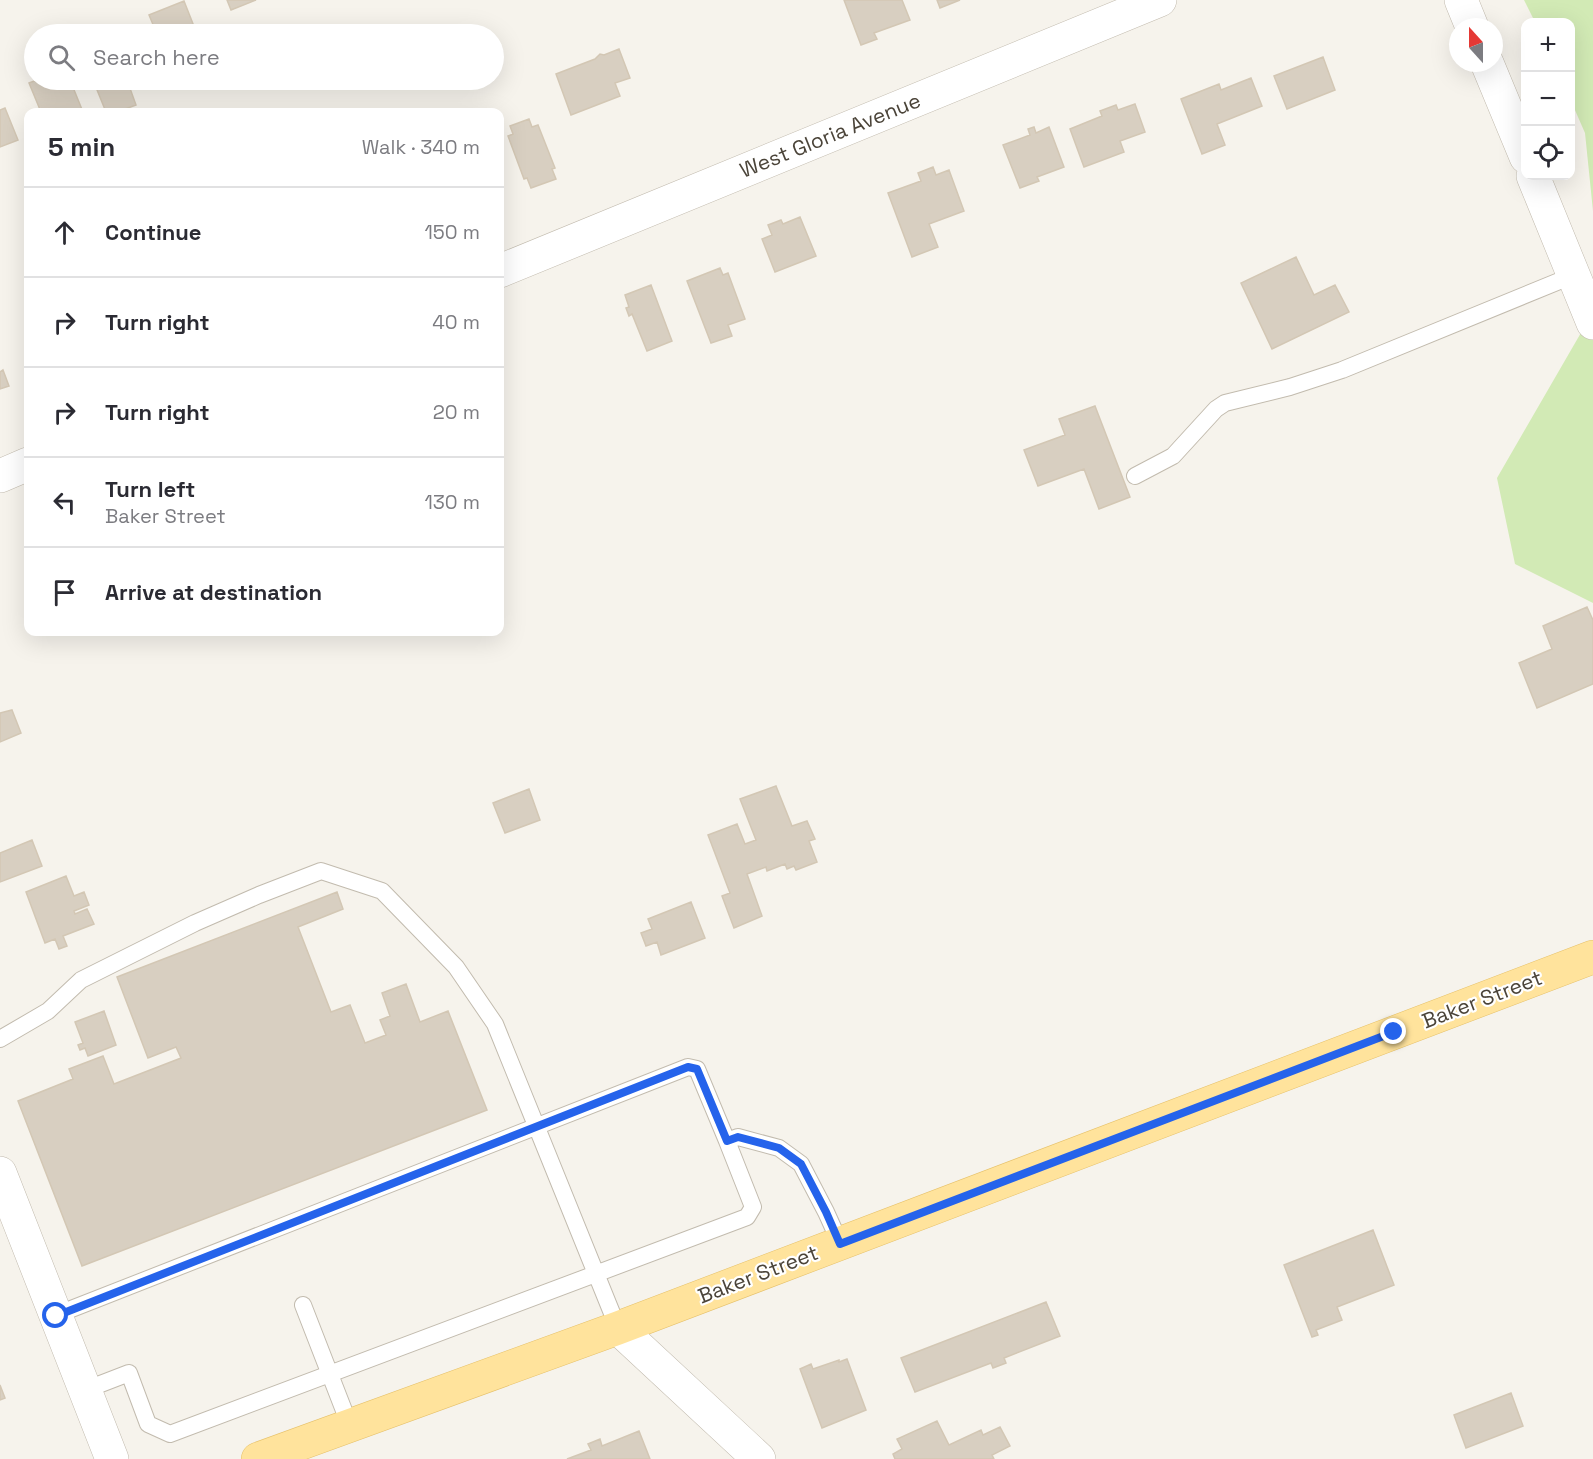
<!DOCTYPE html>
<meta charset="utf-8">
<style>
:root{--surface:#fff;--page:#f2f2f3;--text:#2b2b33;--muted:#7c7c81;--line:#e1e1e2}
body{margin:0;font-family:"Space Grotesk",sans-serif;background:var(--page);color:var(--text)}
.controls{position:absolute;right:18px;top:18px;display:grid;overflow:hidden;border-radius:12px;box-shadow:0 6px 24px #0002}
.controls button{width:54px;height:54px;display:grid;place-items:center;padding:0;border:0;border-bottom:2px solid var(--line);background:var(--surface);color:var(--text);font:30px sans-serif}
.compass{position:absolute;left:1449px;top:18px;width:54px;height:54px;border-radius:50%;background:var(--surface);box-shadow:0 6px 24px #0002;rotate:339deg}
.stop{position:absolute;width:18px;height:18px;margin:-14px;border:4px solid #2563eb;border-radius:50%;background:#fff}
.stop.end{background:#2563eb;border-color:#fff;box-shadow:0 2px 6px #0008}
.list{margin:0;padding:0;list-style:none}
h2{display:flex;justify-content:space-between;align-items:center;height:78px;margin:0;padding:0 24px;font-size:26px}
h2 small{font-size:20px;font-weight:400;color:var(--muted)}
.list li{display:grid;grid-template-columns:39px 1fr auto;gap:18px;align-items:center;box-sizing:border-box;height:90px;padding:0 24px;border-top:2px solid var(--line)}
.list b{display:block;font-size:22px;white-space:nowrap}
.list p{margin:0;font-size:20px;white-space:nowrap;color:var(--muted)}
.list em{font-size:20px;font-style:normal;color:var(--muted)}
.icon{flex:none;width:33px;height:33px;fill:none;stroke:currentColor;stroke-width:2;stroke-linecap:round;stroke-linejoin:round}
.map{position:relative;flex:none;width:1593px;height:1459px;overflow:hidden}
.search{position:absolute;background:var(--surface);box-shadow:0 6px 24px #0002;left:24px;top:24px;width:480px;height:66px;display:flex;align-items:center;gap:15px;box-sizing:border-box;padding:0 21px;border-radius:33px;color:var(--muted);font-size:22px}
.panel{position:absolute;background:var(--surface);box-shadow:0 6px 24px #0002;left:24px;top:108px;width:480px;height:528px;border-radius:12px}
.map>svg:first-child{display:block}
.green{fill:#d2eab5}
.building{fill:#d8cfc1;stroke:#d3c7b4;stroke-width:1.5}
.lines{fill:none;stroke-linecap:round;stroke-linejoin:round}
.lane-casing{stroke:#c2bbae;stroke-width:18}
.street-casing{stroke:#c2bbae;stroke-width:34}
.primary-casing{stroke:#e6c16a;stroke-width:34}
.lane{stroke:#fff;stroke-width:16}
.street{stroke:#fff;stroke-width:33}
.primary{stroke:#ffe39c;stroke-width:33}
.route{stroke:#2563eb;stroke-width:8}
.labels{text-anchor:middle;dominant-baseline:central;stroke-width:4.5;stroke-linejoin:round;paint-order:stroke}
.street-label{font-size:21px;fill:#4b4439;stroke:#fff}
</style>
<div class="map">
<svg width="1593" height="1459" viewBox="0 0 1593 1459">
<rect width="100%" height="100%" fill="#f6f3ec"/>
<!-- green -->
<path class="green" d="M1524 0H1593V211L1585 133 1571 101 1570 22H1535Z
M1593 312V603L1515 564 1497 478Z"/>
<!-- building -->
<path class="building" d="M227 0H256L231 10Z
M844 0H902L910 20 874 33 877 39 861 45Z
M937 0H960L940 8Z
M184 1 197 34H157L149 15Z
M619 49 630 78 615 83 620 96 571 115 556 74 595 59 600 54 604 55Z
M1323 57 1335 90 1287 109 1274 76Z
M1251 78 1262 106 1217 124 1225 145 1202 154 1181 99 1219 84 1221 90Z
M37 80H70L83 112H41L29 83Z
M93 80H127L136 105 117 112H106Z
M1135 104 1145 132 1120 141 1124 152 1084 167 1070 129 1102 116 1100 111 1116 105 1118 110Z
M5 108 18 140 0 147V110Z
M529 119 532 127 538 125 555 168 552 169 556 179 531 188 527 178 524 179 508 136 513 134 510 126Z
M1034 127 1036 133 1049 127 1064 167 1037 177 1039 181 1020 188 1003 145 1030 135 1028 129Z
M933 167 936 175 949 170 964 211 929 224 938 247 912 257 888 193 921 181 918 173Z
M800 217 816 256 775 272 762 239 772 235 768 225 781 220 783 224Z
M1296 257 1314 295 1335 285 1349 312 1272 349 1241 283Z
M720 268 723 275 728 273 745 319 728 325 732 336 711 343 687 281Z
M651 285 672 341 647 351 632 314 629 316 626 308 629 307 625 295Z
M3 370 9 386 0 389V372Z
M1095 406 1130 497 1099 509 1084 469 1038 486 1024 450 1065 435 1059 419Z
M1587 607 1593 620V684L1537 708 1519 663 1552 649 1543 626Z
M12 710 21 733 0 742V713Z
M776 786 792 826 807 821 815 839 809 841 817 862 796 870 794 866 787 869 785 864 767 871 766 867 747 874 762 916 734 928 722 896 730 893 708 835 737 824 745 844 756 840 740 799Z
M529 789 540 820 505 833 493 803Z
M32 840 42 866 0 882V853Z
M66 876 74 896 84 892 89 905 74 911 75 914 87 909 94 924 63 936 67 946 59 949 55 939 45 943 26 892Z
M337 892 343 909 298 927 331 1012 350 1005 365 1043 386 1035 380 1020 390 1016 382 993 406 984 420 1022 448 1011 487 1110 82 1266 18 1101 73 1079 69 1069 103 1056 114 1084 181 1058 176 1047 148 1058 117 977Z
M691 902 705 938 661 955 657 942 646 946 641 933 652 929 648 919Z
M104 1011 116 1045 88 1056 85 1048 80 1050 78 1045 83 1043 75 1022Z
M1373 1230 1394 1285 1337 1307 1342 1320 1316 1330 1318 1335 1312 1337 1284 1265Z
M1046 1302 1060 1336 1004 1358 1006 1363 993 1368 991 1363 915 1392 901 1358Z
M847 1359 866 1410 822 1428 800 1369 811 1364 813 1369 839 1360V1362Z
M0 1385 5 1398 0 1400Z
M1511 1393 1523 1426 1466 1448 1454 1415Z
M937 1421 949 1445 981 1430 983 1435 1000 1427 1010 1446 992 1455 994 1459H895L893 1454 902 1449 897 1439Z
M639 1431 650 1459H567L591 1450 588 1444 600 1439 602 1446Z"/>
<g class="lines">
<!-- lane casing -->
<g class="lane-casing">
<path id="lane" d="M1135 476 1173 456 1216 409 1225 403 1290 387 1342 370 1574 275
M0 1039 48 1011 81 980 195 923 259 895 321 871 382 891 456 967 495 1024 618 1328
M303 1305 350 1426
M56 1315 688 1067 697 1069 727 1141 738 1137 779 1148 801 1164 826 1212 840 1243
M85 1390 129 1373 148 1424 170 1434 747 1217 753 1207 727 1141"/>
</g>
<!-- street casing -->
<g class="street-casing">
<path id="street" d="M1461 0 1472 27
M1487 63 1526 157
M1533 176 1593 323
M500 271 1160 0
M0 476 28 464
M0 1173 112 1459
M618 1328 759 1459"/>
</g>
<!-- primary casing -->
<g class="primary-casing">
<path id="primary" d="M258 1459 618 1328 1593 957"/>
</g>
<!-- lane -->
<use href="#lane" class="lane"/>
<!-- street -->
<use href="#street" class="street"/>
<!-- primary -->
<use href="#primary" class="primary"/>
</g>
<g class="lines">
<!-- route -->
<path class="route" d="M56 1316 688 1067 697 1069 727 1141 738 1137 779 1148 801 1164 826 1212 840 1244 1394 1032"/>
</g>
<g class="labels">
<!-- street labels -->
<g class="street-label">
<text transform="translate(830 135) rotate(-22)">West Gloria Avenue</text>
<text transform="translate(1482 999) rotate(-21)">Baker Street</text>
<text transform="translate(758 1274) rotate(-21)">Baker Street</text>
</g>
</g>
</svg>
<div class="controls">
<button>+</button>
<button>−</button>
<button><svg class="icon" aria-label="locate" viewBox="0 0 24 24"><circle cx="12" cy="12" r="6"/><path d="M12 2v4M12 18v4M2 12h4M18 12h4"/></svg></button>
</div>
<svg class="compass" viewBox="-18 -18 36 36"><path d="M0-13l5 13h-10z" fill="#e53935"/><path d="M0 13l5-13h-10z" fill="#7c7c81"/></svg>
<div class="stop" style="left:56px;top:1316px"></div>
<div class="stop end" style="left:1394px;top:1032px"></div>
<div class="search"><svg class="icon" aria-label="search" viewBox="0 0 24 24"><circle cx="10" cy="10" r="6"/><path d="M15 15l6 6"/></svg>Search here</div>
<section class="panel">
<h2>5 min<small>Walk · 340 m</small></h2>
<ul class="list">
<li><svg class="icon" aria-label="ahead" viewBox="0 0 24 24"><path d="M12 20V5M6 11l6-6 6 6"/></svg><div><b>Continue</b></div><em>150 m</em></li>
<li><svg class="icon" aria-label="right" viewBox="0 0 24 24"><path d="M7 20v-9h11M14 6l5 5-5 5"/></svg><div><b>Turn right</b></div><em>40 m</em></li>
<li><svg class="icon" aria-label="right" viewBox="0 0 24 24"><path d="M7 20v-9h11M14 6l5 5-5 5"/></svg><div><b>Turn right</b></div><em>20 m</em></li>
<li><svg class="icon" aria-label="left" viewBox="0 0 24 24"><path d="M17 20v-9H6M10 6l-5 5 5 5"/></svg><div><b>Turn left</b><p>Baker Street</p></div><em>130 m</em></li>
<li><svg class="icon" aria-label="arrive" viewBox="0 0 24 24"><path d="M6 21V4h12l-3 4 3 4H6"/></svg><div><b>Arrive at destination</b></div></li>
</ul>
</section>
</div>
